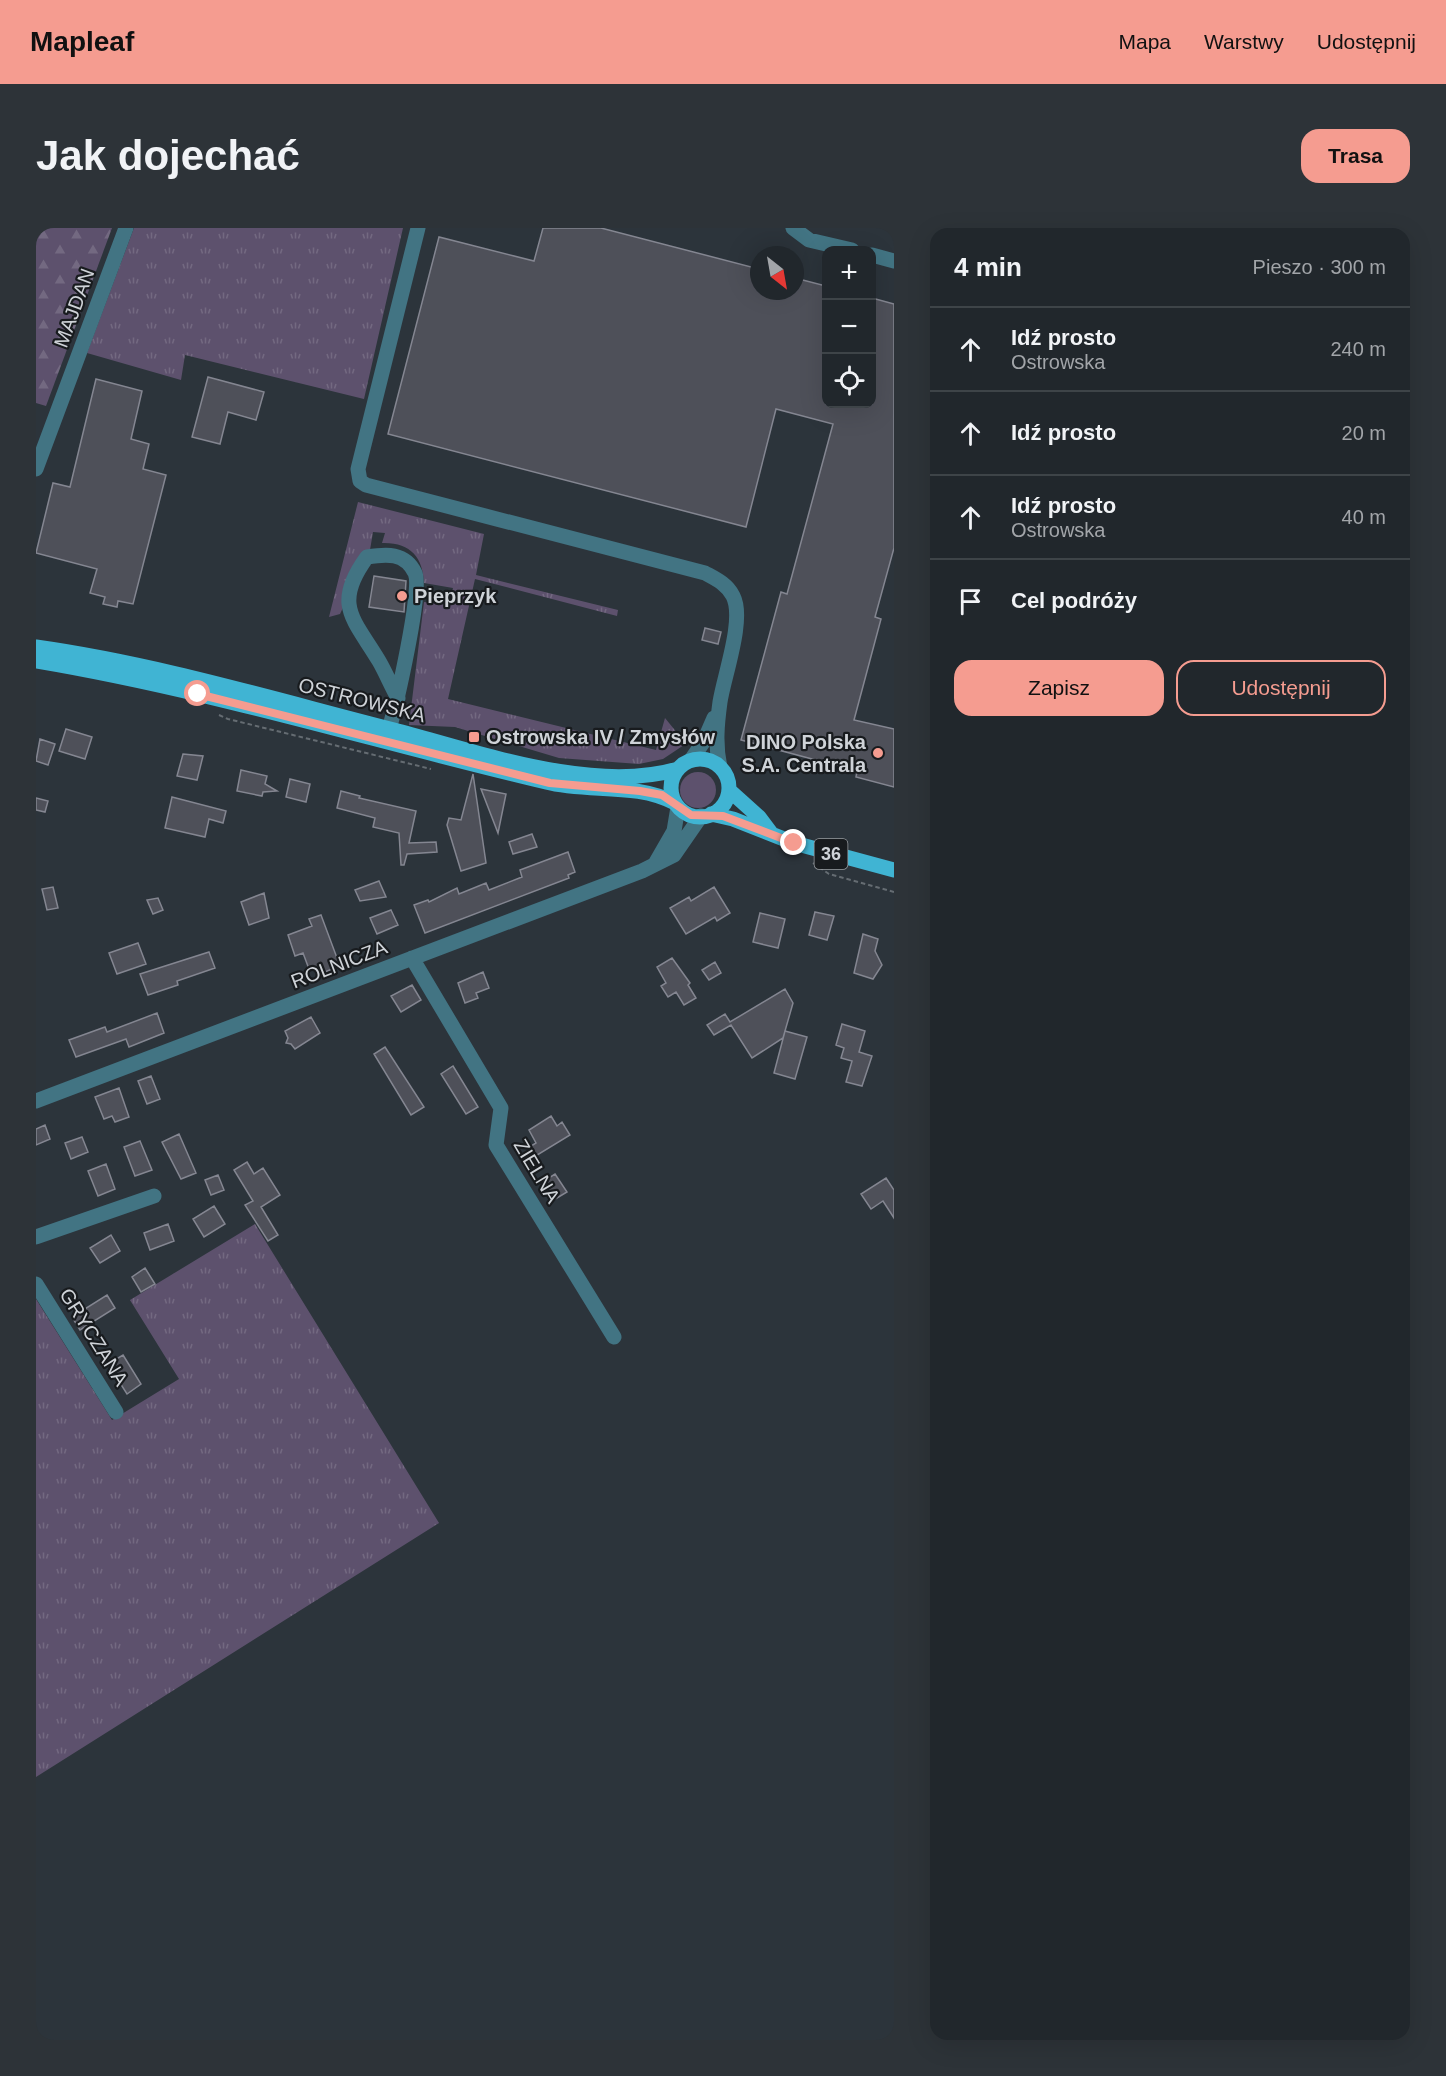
<!DOCTYPE html>
<html lang="pl">
<meta charset="utf-8">
<style>
:root{--surface:#21272c;--page:#2d3338;--text:#f1f3f6;--muted:#a2a5a9;--line:#3e4448;--accent:#f59c90}
body{margin:0;font-family:Helvetica,sans-serif;background:var(--page);color:var(--text)}
.controls{position:absolute;right:18px;top:18px;display:grid;overflow:hidden;border-radius:12px;box-shadow:0 6px 24px #0002}
.controls button{width:54px;height:54px;display:grid;place-items:center;padding:0;border:0;border-bottom:2px solid var(--line);background:var(--surface);color:var(--text);font:30px sans-serif}
.compass{position:absolute;left:714px;top:18px;width:54px;height:54px;border-radius:50%;background:var(--surface);box-shadow:0 6px 24px #0002;rotate:149deg}
.stop{position:absolute;width:18px;height:18px;margin:-14px;border:4px solid #f59c90;border-radius:50%;background:#fff}
.stop.end{background:#f59c90;border-color:#fff;box-shadow:0 2px 6px #0008}
.list{margin:0;padding:0;list-style:none}
h2{display:flex;justify-content:space-between;align-items:center;height:78px;margin:0;padding:0 24px;font-size:26px}
h2 small{font-size:20px;font-weight:400;color:var(--muted)}
.list li{display:grid;grid-template-columns:39px 1fr auto;gap:18px;align-items:center;box-sizing:border-box;height:84px;padding:0 24px;border-top:2px solid var(--line)}
.list b{display:block;font-size:22px;white-space:nowrap}
.list p{margin:0;font-size:20px;white-space:nowrap;color:var(--muted)}
.list em{font-size:20px;font-style:normal;color:var(--muted)}
.actions{display:flex;gap:12px;padding:18px 24px}
.actions a{flex:1;padding:14px 0;border:2px solid var(--accent);border-radius:18px;text-align:center;font-size:21px;color:var(--accent)}
.actions .main{background:var(--accent);color:#111}
.icon{flex:none;width:33px;height:33px;fill:none;stroke:currentColor;stroke-width:2;stroke-linecap:round;stroke-linejoin:round}
.map{position:relative;flex:none;width:858px;height:1812px;overflow:hidden;border-radius:18px}
header{display:flex;align-items:center;gap:36px;box-sizing:border-box;height:84px;padding:0 30px;background:var(--accent);color:#111}
header strong{font-size:28px}
nav{display:flex;gap:33px;margin-inline-start:auto;font-size:21px}
.intro{display:flex;align-items:center;justify-content:space-between;box-sizing:border-box;height:144px;padding:0 36px}
h1{margin:0;font-size:42px}
.button{padding:15px 27px;border-radius:18px;background:var(--accent);color:#111;font-size:21px;font-weight:700}
main{display:flex;gap:36px;padding:0 36px}
aside{flex:1;background:var(--surface);border-radius:18px;box-shadow:0 6px 24px #0002}
.map>svg:first-child{display:block}
.grass{fill:url(#grass-tufts)}
.forest{fill:url(#forest-firs)}
.green{fill:#5d516d}
.building{fill:#4e5059;stroke:#848691;stroke-width:1.5}
.lines{fill:none;stroke-linecap:round;stroke-linejoin:round}
.path{stroke:#656c72;stroke-width:2;stroke-dasharray:4.5 3;stroke-linecap:butt}
.minor{stroke:#427483;stroke-width:15}
.major{stroke:#40b4d3;stroke-width:15}
.route{stroke:#f59c90;stroke-width:8}
.poi-dot{fill:#f59c90;stroke:#181b1e;stroke-width:2}
.labels{text-anchor:middle;dominant-baseline:central;stroke-width:4.5;stroke-linejoin:round;paint-order:stroke}
.shield{fill:#181b1e;stroke:#989ca0;stroke-width:1.5}
.shield-label{font-size:18px;font-weight:bold;fill:#cfd3d8}
.street-label{font-size:20px;fill:#cfd3d8;stroke:#181b1e}
.poi-label{font-size:20px;font-weight:bold;fill:#cfd3d8;stroke:#181b1e;text-anchor:start}
</style>
<header>
<strong>Mapleaf</strong>
<nav><a>Mapa</a><a>Warstwy</a><a>Udostępnij</a></nav>
</header>
<div class="intro"><h1>Jak dojechać</h1><a class="button">Trasa</a></div>
<main>
<div class="map">
<svg width="858" height="1812" viewBox="0 0 858 1812">
<defs>
<pattern id="grass-tufts" width="24" height="20" patternUnits="userSpaceOnUse" patternTransform="scale(1.5)"><rect width="24" height="20" fill="#5d516d"/><path d="M3 7l-1-3M5 7V3M7 7l1-3M15 17l-1-3M17 17v-4M19 17l1-3" fill="none" stroke="#736981"/></pattern>
<pattern id="forest-firs" width="22" height="20" patternUnits="userSpaceOnUse" patternTransform="scale(1.5)"><rect width="22" height="20" fill="#5d516d"/><path d="M5 1l3.5 6h-7zM16 11l3.5 6h-7z" fill="#736981"/></pattern>
</defs>
<rect width="100%" height="100%" fill="#2c343b"/>
<!-- grass -->
<path class="grass" d="M98 0H367L328 171 149 127 145 152 51 125Z
M322 274 448 306 440 347 582 382 581 388 439 351 412 471 620 522 629 490 642 506 654 513 627 531 603 536 523 530 419 499 373 497 388 374 413 377 417 360 388 355C387 329 374 314 346 315L349 305 337 304 334 322 304 386 293 389Z
M219 996 403 1295 0 1549V1071L76 1192 143 1151 94 1072Z"/>
<!-- forest -->
<path class="forest" d="M0 0H76L10 178 0 175Z"/>
<!-- green -->
<path class="green" d="M644 562a18 18 0 1 1 36 0a18 18 0 1 1-36 0Z"/>
<!-- building -->
<path class="building" d="M507 0H565L723 41V63H759V50L790 58V176H836V70L858 76V320L839 389 845 391 818 492 858 501V559L820 549 821 543 705 512 745 364 751 366 797 196 740 181 710 299 352 206 403 9 498 33Z
M172 149 228 164 220 192 192 184 184 216 156 209Z
M60 151 106 163 95 211 113 216 107 241 130 247 97 376 82 373 81 379 67 376 69 369 54 365 61 341 0 325 17 255 34 259Z
M338 348 370 353 368 384 333 379Z
M669 400 685 404 682 416 666 412Z
M30 501 56 509 49 531 23 523Z
M4 511 19 516 12 537 0 533Z
M147 526 167 528 161 552 141 548Z
M205 542 231 548 229 556 241 563 227 564 226 568 201 563Z
M437 546 450 635 425 643 411 597 413 590 425 592Z
M254 551 274 556 270 574 250 569Z
M445 561 470 566 462 605Z
M305 563 324 568 323 570 380 583 373 615 400 614 401 624 371 626 368 637H365L363 605 337 599 339 590 301 580Z
M136 569 190 583 187 595 173 591 169 609 129 600Z
M0 570 12 573 9 584 0 582Z
M496 606 501 619 477 626 473 614Z
M532 624 539 644 532 647 533 650 389 705 378 677 392 672 393 674 421 660 423 666 450 655 453 662 486 649 484 642Z
M343 653 350 669 324 673 319 662Z
M17 659 22 680 11 682 6 661Z
M678 659 694 685 681 693 679 689 650 706 634 680 653 669 655 673Z
M228 665 233 690 213 697 205 674Z
M122 670 127 682 117 686 111 672Z
M355 682 362 697 341 706 334 690Z
M779 684 798 688 791 712 773 707Z
M724 685 749 691 742 720 717 714Z
M285 687 304 738 281 747 278 739 273 741 267 725 259 728 252 707 276 698 273 691Z
M827 706 842 711 839 723 846 737 837 751 818 745Z
M102 715 110 736 81 746 73 725Z
M173 724 179 740 141 753 142 757 112 767 104 746Z
M636 730 654 755 652 757 660 770 648 777 640 764 632 769 625 758 630 755 621 739Z
M679 734 685 745 673 752 666 742Z
M447 744 453 760 440 765 442 770 429 775 422 755Z
M376 757 385 772 365 784 355 768Z
M749 761 757 775 747 810 716 830 695 797 678 807 671 797 689 786 694 794Z
M121 785 128 805 93 819 90 811 40 829 33 812 69 799 71 804Z
M275 789 284 805 259 821 255 816 250 815 252 810 249 803Z
M806 796 829 803 823 824 836 828 826 858 810 854 816 833 805 830 808 820 800 817Z
M749 803 771 809 759 851 738 845Z
M349 819 388 879 375 887 338 826Z
M417 838 442 879 430 886 405 846Z
M115 848 124 871 111 876 102 853Z
M83 860 93 889 79 894 76 888 68 891 59 869Z
M515 888 521 898 526 894 534 907 498 929 492 920 500 915 493 902Z
M9 897 14 911 0 917V901Z
M143 906 160 945 145 951 126 914Z
M46 909 52 924 35 931 29 915Z
M104 913 116 942 99 948 88 919Z
M211 934 218 946 227 940 244 967 225 979 242 1007 232 1013 209 977 217 973 198 942Z
M70 936 79 961 62 968 52 943Z
M519 946 531 964 516 973 505 955Z
M182 947 188 962 175 967 169 952Z
M850 950 858 962V990L847 973 835 981 825 966Z
M178 978 189 996 168 1009 157 991Z
M132 996 138 1013 114 1022 108 1005Z
M75 1007 84 1023 64 1035 54 1020Z
M109 1040 119 1056 105 1064 96 1049Z
M71 1067 79 1080 44 1102 36 1089Z
M87 1127 105 1156 91 1166 72 1136Z"/>
<g class="lines">
<!-- path -->
<path class="path" d="M183 487 192 491 395 541
M777 635 793 646 858 664"/>
<!-- minor -->
<path class="minor" d="M382 0 322 241 324 253 330 257 669 345C680 351 691 356 697 368 709 391 688 448 684 474 681 496 679 517 684 539
M757 0 773 12 816 22
M836 27 858 33
M0 241 90 0
M353 501C360 478 387 361 379 345 369 324 350 326 331 329 296 377 318 391 343 433 350 445 355 458 362 470
M655 532 668 513 678 490
M619 636 638 603 642 579
M376 730 465 880 460 917 578 1109
M0 873 606 643 638 627 665 588
M0 1009 118 968
M0 1056 80 1184"/>
<!-- major -->
<path class="major" d="M0 419C121 436 240 472 358 502 442 524 557 566 642 541
M0 433C173 462 340 514 510 554 552 565 600 554 639 575
M635 560a29 29 0 1 1 58 0a29 29 0 1 1-58 0Z
M693 562 723 589 735 605
M675 586 697 591 758 615 858 642"/>
</g>
<g class="lines">
<!-- route -->
<path class="route" d="M162 466 514 555 604 563 626 567 655 587 687 588 758 615"/>
</g>
<!-- markers -->
<g class="poi-dot">
<circle cx="366" cy="368" r="6"/>
<rect x="432" y="503" width="12" height="12" rx="3"/>
<circle cx="842" cy="525" r="6"/>
</g>
<g class="labels">
<!-- shield labels -->
<rect class="shield" x="778.5" y="611" width="33" height="30" rx="4.5"/>
<g class="shield-label">
<text x="795" y="626">36</text>
</g>
<!-- street labels -->
<g class="street-label">
<text transform="translate(38 80) rotate(-70)">MAJDAN</text>
<text transform="translate(326 472) rotate(14)">OSTROWSKA</text>
<text transform="translate(303 736) rotate(-21)">ROLNICZA</text>
<text transform="translate(501 943) rotate(59)">ZIELNA</text>
<text transform="translate(58 1109) rotate(58)">GRYCZANA</text>
</g>
<!-- poi labels -->
<g class="poi-label">
<text x="378" y="368">Pieprzyk</text>
<text x="450" y="509">Ostrowska IV / Zmysłów</text>
<text x="830" y="514" text-anchor="end">DINO Polska<tspan x="830" dy="23">S.A. Centrala</tspan></text>
</g>
</g>
</svg>
<div class="controls">
<button>+</button>
<button>−</button>
<button><svg class="icon" aria-label="locate" viewBox="0 0 24 24"><circle cx="12" cy="12" r="6"/><path d="M12 2v4M12 18v4M2 12h4M18 12h4"/></svg></button>
</div>
<svg class="compass" viewBox="-18 -18 36 36"><path d="M0-13l5 13h-10z" fill="#e53935"/><path d="M0 13l5-13h-10z" fill="#a2a5a9"/></svg>
<div class="stop" style="left:162px;top:466px"></div>
<div class="stop end" style="left:758px;top:615px"></div>
</div>
<aside>
<h2>4 min<small>Pieszo · 300 m</small></h2>
<ul class="list">
<li><svg class="icon" aria-label="ahead" viewBox="0 0 24 24"><path d="M12 20V5M6 11l6-6 6 6"/></svg><div><b>Idź prosto</b><p>Ostrowska</p></div><em>240 m</em></li>
<li><svg class="icon" aria-label="ahead" viewBox="0 0 24 24"><path d="M12 20V5M6 11l6-6 6 6"/></svg><div><b>Idź prosto</b></div><em>20 m</em></li>
<li><svg class="icon" aria-label="ahead" viewBox="0 0 24 24"><path d="M12 20V5M6 11l6-6 6 6"/></svg><div><b>Idź prosto</b><p>Ostrowska</p></div><em>40 m</em></li>
<li><svg class="icon" aria-label="arrive" viewBox="0 0 24 24"><path d="M6 21V4h12l-3 4 3 4H6"/></svg><div><b>Cel podróży</b></div></li>
</ul>
<div class="actions"><a class="main">Zapisz</a><a>Udostępnij</a></div>
</aside>
</main>
